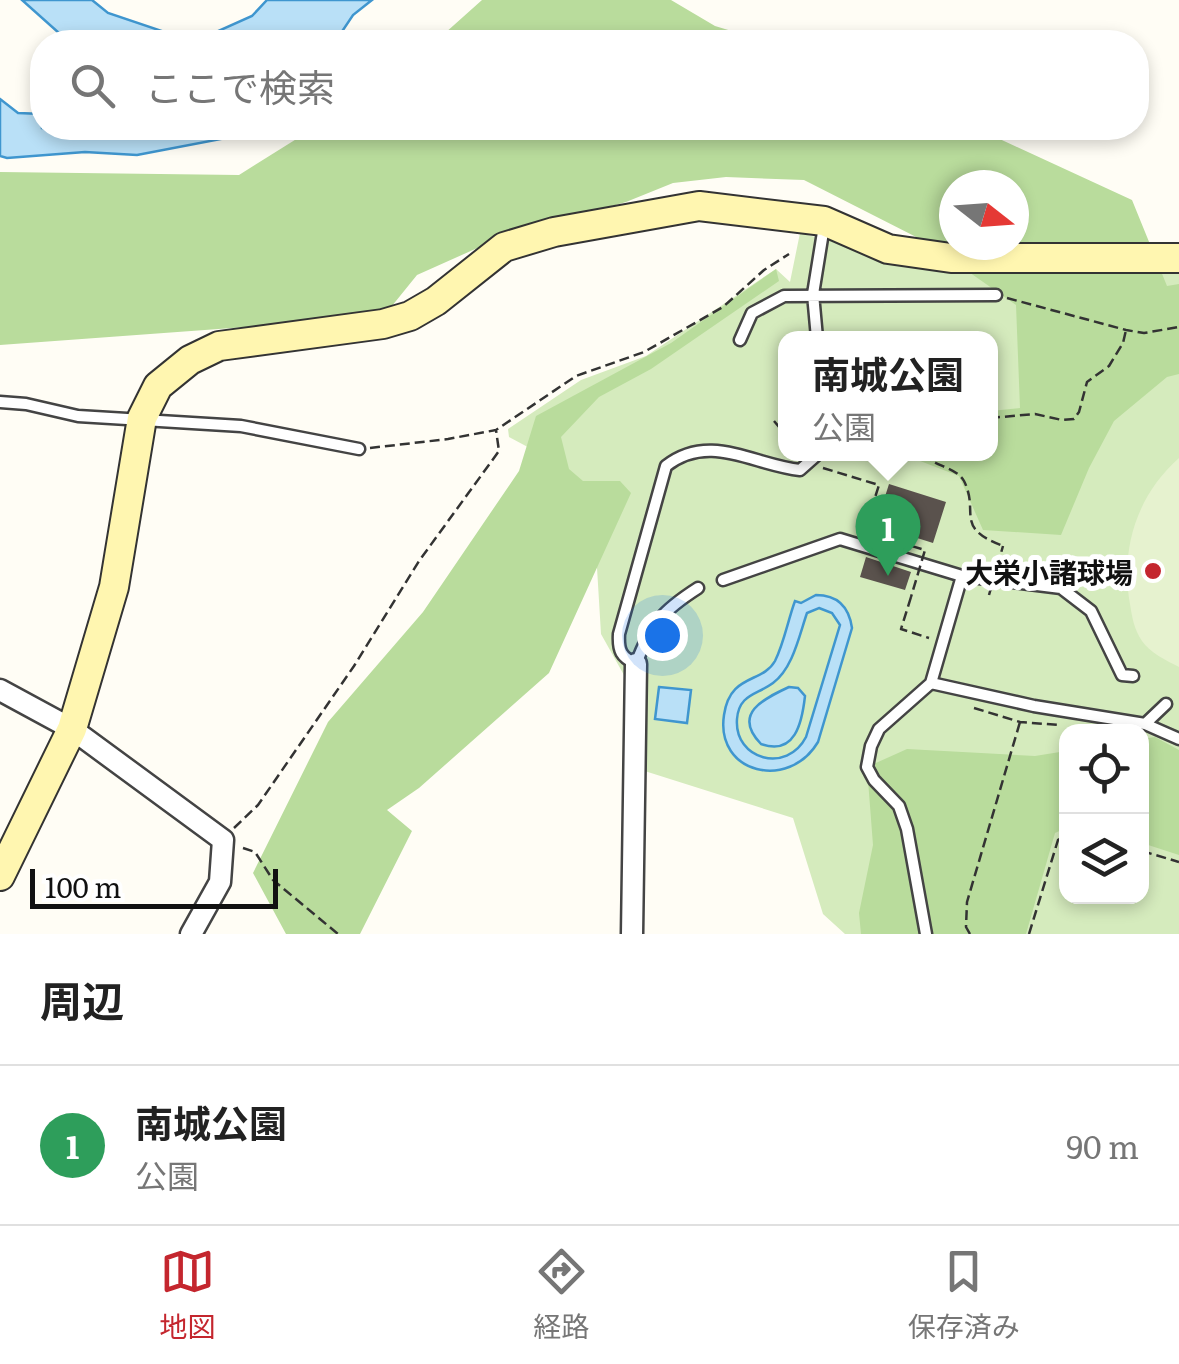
<!DOCTYPE html>
<html lang="ja">
<meta charset="utf-8">
<style>
:root{--surface:#fff;--page:#f2f2f2;--text:#222;--muted:#767676;--line:#e0e0e0;--accent:#c4262e}
body{margin:0;font-family:Literata,"Noto Sans JP",serif;background:var(--page);color:var(--text)}
.controls{position:absolute;right:30px;bottom:30px;display:grid;overflow:hidden;border-radius:20px;box-shadow:0 5px 15px #0003}
.controls button{width:90px;height:90px;display:grid;place-items:center;padding:0;border:0;border-bottom:2px solid var(--line);background:var(--surface);color:var(--text);font:50px sans-serif}
.compass{position:absolute;left:939px;top:170px;width:90px;height:90px;border-radius:50%;background:var(--surface);box-shadow:0 5px 15px #0003;rotate:107deg}
.scale{position:absolute;left:30px;bottom:25px;width:248px;box-sizing:border-box;padding-left:10px;border:5px solid #111;border-top:0;font-size:28px;line-height:35px;white-space:nowrap;color:#111;-webkit-text-stroke:8px #fff;paint-order:stroke}
.you{position:absolute;left:662px;top:635px;width:35px;height:35px;margin:-25px;border:8px solid #fff;border-radius:50%;background:#1a73e8;box-shadow:0 0 0 15px #1a73e833}
.badge{display:grid;place-items:center;width:65px;height:65px;border-radius:50%;background:var(--accent);color:#fff;font-size:32px;font-weight:700}
.pin{position:absolute;translate:-50% -82px;filter:drop-shadow(0 2px 5px #0008)}
.pin::after{content:'';position:absolute;top:52px;width:35px;height:30px;background:inherit;clip-path:polygon(0 0,100% 0,50% 100%)}
.popup{position:absolute;left:778px;top:331px;width:220px;height:130px;box-sizing:border-box;display:grid;place-content:center;border-radius:20px;background:var(--surface);filter:drop-shadow(0 2px 8px #0005);font-size:32px;white-space:nowrap;color:var(--muted)}
.popup b{font-size:38px;color:var(--text)}
.popup::after{content:'';position:absolute;left:50%;top:100%;margin-left:-20px;border:20px solid transparent;border-top-color:var(--surface)}
.list{margin:0;padding:0;list-style:none}
h2{display:flex;justify-content:space-between;align-items:center;height:130px;margin:0;padding:0 40px;font-size:42px}
h2 small{font-size:32px;font-weight:400;color:var(--muted)}
.list li{display:grid;grid-template-columns:65px 1fr auto;gap:30px;align-items:center;box-sizing:border-box;height:160px;padding:0 40px;border-top:2px solid var(--line)}
.list b{display:block;font-size:38px;white-space:nowrap}
.list p{margin:0;font-size:32px;white-space:nowrap;color:var(--muted)}
.list em{font-size:32px;font-style:normal;color:var(--muted)}
.icon{flex:none;width:55px;height:55px;fill:none;stroke:currentColor;stroke-width:2;stroke-linecap:round;stroke-linejoin:round}
.map{position:relative;flex:none;width:1179px;height:934px;overflow:hidden}
.search{position:absolute;background:var(--surface);box-shadow:0 5px 15px #0003;left:30px;right:30px;top:30px;height:110px;display:flex;align-items:center;gap:25px;box-sizing:border-box;padding:0 35px;border-radius:40px;color:var(--muted);font-size:38px}
.sheet{height:290px;background:var(--surface)}
nav{display:flex;justify-content:space-around;align-items:center;box-sizing:border-box;height:140px;border-top:2px solid var(--line);background:var(--surface);font-size:28px;color:var(--muted)}
nav a{display:grid;justify-items:center;gap:5px}
nav .on{color:var(--accent)}
.map>svg:first-child{display:block}
.green{fill:#d5ebbd;fill-rule:evenodd}
.forest{fill:#b9dc9c;fill-rule:evenodd}
.pitch{fill:#e6f2cf}
.water{fill:#b9e0f7;stroke:#3f96cf;stroke-width:2.5;fill-rule:evenodd}
.building{fill:#5a524d}
.lines{fill:none;stroke-linecap:round;stroke-linejoin:round}
.lane-casing{stroke:#444;stroke-width:15}
.street-casing{stroke:#444;stroke-width:25}
.secondary-casing{stroke:#333;stroke-width:32}
.path{stroke:#333;stroke-width:2.5;stroke-dasharray:10 5;stroke-linecap:butt}
.lane{stroke:#fff;stroke-width:10}
.street{stroke:#fff;stroke-width:20}
.secondary{stroke:#fff6b0;stroke-width:28}
.path-bridge{stroke:#333;stroke-width:2.5;stroke-dasharray:10 5;stroke-linecap:butt}
.poi-dot{fill:#c4262e;stroke:#fff;stroke-width:4}
.labels{text-anchor:middle;dominant-baseline:central;stroke-width:10;stroke-linejoin:round;paint-order:stroke}
.poi-label{font-size:28px;font-weight:bold;fill:#111;stroke:#fff;text-anchor:end}
</style>
<div class="map">
<svg width="1179" height="934" viewBox="0 0 1179 934">
<rect width="100%" height="100%" fill="#fffdf5"/>
<!-- green -->
<path class="green" d="M800 233 918 264 1179 266V934H845L823 914 793 818 632 767 634 693 601 634 594 518 539 453 509 437 508 429 581 380 646 356 776 269 790 282ZM786 338H990V454H786ZM1066 732H1142V896H1066Z"/>
<!-- forest -->
<path class="forest" d="M482 0H671L715 26 768 42H435Z
M314 128H976L1132 200 1167 286 1179 284V374L1167 377 1114 421 1089 468 1061 535 983 530 959 476 902 454H990L991 411 1020 408 1016 305 926 242 804 180 726 177 673 183 626 202 502 237 417 275 383 317 0 345V172L239 175ZM954 185H1014V245H954Z
M776 269 779 281 651 369 599 397 561 437 569 469 583 481H620L631 493 549 673 419 788 387 810 412 831 360 934H286L253 873 328 722 423 612 519 471 536 416 671 343Z
M1155 737 1179 750V855L1142 843V739Z
M907 749 1035 756 1066 751V828L1055 833 1026 934H861L859 913 873 845 867 767Z"/>
<!-- pitch -->
<path class="pitch" d="M1179 458V667C1167 661 1149 652 1142 641 1134 629 1132 617 1130 604 1120 549 1137 495 1179 458Z"/>
<!-- water -->
<path class="water" d="M22 0H92L108 13 194 42 252 16 267 0H372L353 15 335 42H69Z
M0 99 18 113 42 114V128H278L137 155 85 152 7 158 0 156Z
M816 595C838 595 849 607 852 628L818 742C789 791 715 774 724 715 730 673 762 684 775 661 784 643 788 620 795 601L801 603ZM819 608 832 613 840 625 806 737C787 774 734 760 737 719 739 694 757 695 773 683 793 668 799 636 807 613Z
M659 687 691 690 687 723 655 719Z
M789 687 798 688 805 696C802 723 795 756 761 744 732 714 763 699 789 687Z"/>
<!-- building -->
<path class="building" d="M889 484 946 502 933 543 876 525Z
M866 557 911 572 905 590 860 577Z"/>
<g class="lines">
<!-- lane casing -->
<g class="lane-casing">
<path id="lane" d="M817 338 813 294 824 226
M740 340 752 313 784 296 996 295
M0 402 26 404 78 416 241 426 359 449
M962 576 1061 588 1091 611 1122 675 1133 676
M723 580 840 539 962 576 931 683 879 729 871 746 867 767 874 780 899 806 907 829 926 934
M698 588C662 611 651 624 636 664 621 657 618 651 619 634L666 466C710 432 753 465 800 470L818 454
M931 683 1034 706 1145 724 1166 704
M1145 724 1179 739"/>
</g>
<!-- street casing -->
<g class="street-casing">
<path id="street" d="M0 690 72 729 223 840 220 882 191 934
M632 934 636 664"/>
</g>
<!-- secondary casing -->
<g class="secondary-casing">
<path id="secondary" d="M0 876 72 729 114 587 142 418 158 386 190 360 219 346 383 324 410 316 436 301 504 247 554 232 699 206 824 221 888 249 951 258H1179"/>
</g>
<!-- path -->
<path class="path" d="M1007 298 1126 330 1144 333 1179 327
M990 418 1035 414 1062 420 1074 419 1079 412 1087 382 1109 366 1123 343 1126 330
M774 421 786 435
M370 448 448 439 496 430 576 376 644 352 723 307 764 270 789 254
M923 454C933 466 956 467 964 481 980 513 953 527 1003 546
M823 468 879 485 872 507
M911 597 901 629 929 638
M974 708 1020 722 1059 725
M234 828 258 805 354 666 419 561 499 451 496 430
M243 848 255 852 273 880 338 934
M1142 851 1179 862
M970 934 966 927 967 902 1020 722
M1029 934 1058 840 1066 834"/>
<!-- lane -->
<use href="#lane" class="lane"/>
<!-- street -->
<use href="#street" class="street"/>
<!-- secondary -->
<use href="#secondary" class="secondary"/>
<!-- path-bridge -->
<path class="path-bridge" d="M872 507 865 532 925 550 911 597
M989 595 1003 546"/>
</g>
<!-- markers -->
<circle class="poi-dot" cx="1153" cy="571" r="10"/>
<g class="labels">
<!-- poi labels -->
<g class="poi-label">
<text x="1133" y="571">大栄小諸球場</text>
</g>
</g>
</svg>
<div class="controls">
<button><svg class="icon" aria-label="locate" viewBox="0 0 24 24"><circle cx="12" cy="12" r="6"/><path d="M12 2v4M12 18v4M2 12h4M18 12h4"/></svg></button>
<button><svg class="icon" aria-label="layers" viewBox="0 0 24 24"><path d="M12 4l9 5-9 5-9-5zM3 14l9 5 9-5"/></svg></button>
</div>
<svg class="compass" viewBox="-18 -18 36 36"><path d="M0-13l5 13h-10z" fill="#e53935"/><path d="M0 13l5-13h-10z" fill="#767676"/></svg>
<div class="scale">100 m</div>
<div class="you"></div>
<div class="pin badge" style="left:888px;top:576px;background:#2e9e5b">1</div>
<div class="popup"><b>南城公園</b>公園</div>
<div class="search"><svg class="icon" aria-label="search" viewBox="0 0 24 24"><circle cx="10" cy="10" r="6"/><path d="M15 15l6 6"/></svg>ここで検索</div>
</div>
<section class="sheet">
<h2>周辺<small></small></h2>
<ul class="list">
<li><span class="badge" style="background:#2e9e5b">1</span><div><b>南城公園</b><p>公園</p></div><em>90 m</em></li>
</ul>
</section>
<nav>
<a class="on"><svg class="icon" aria-label="map" viewBox="0 0 24 24"><path d="M3 6l6-2 6 2 6-2v14l-6 2-6-2-6 2zM9 4v14M15 6v14"/></svg>地図</a>
<a><svg class="icon" aria-label="directions" viewBox="0 0 24 24"><path d="M12 3l9 9-9 9-9-9zM9 14v-3h6M13 9l2 2-2 2"/></svg>経路</a>
<a><svg class="icon" aria-label="saved" viewBox="0 0 24 24"><path d="M7 4h10v16l-5-4-5 4z"/></svg>保存済み</a>
</nav>
